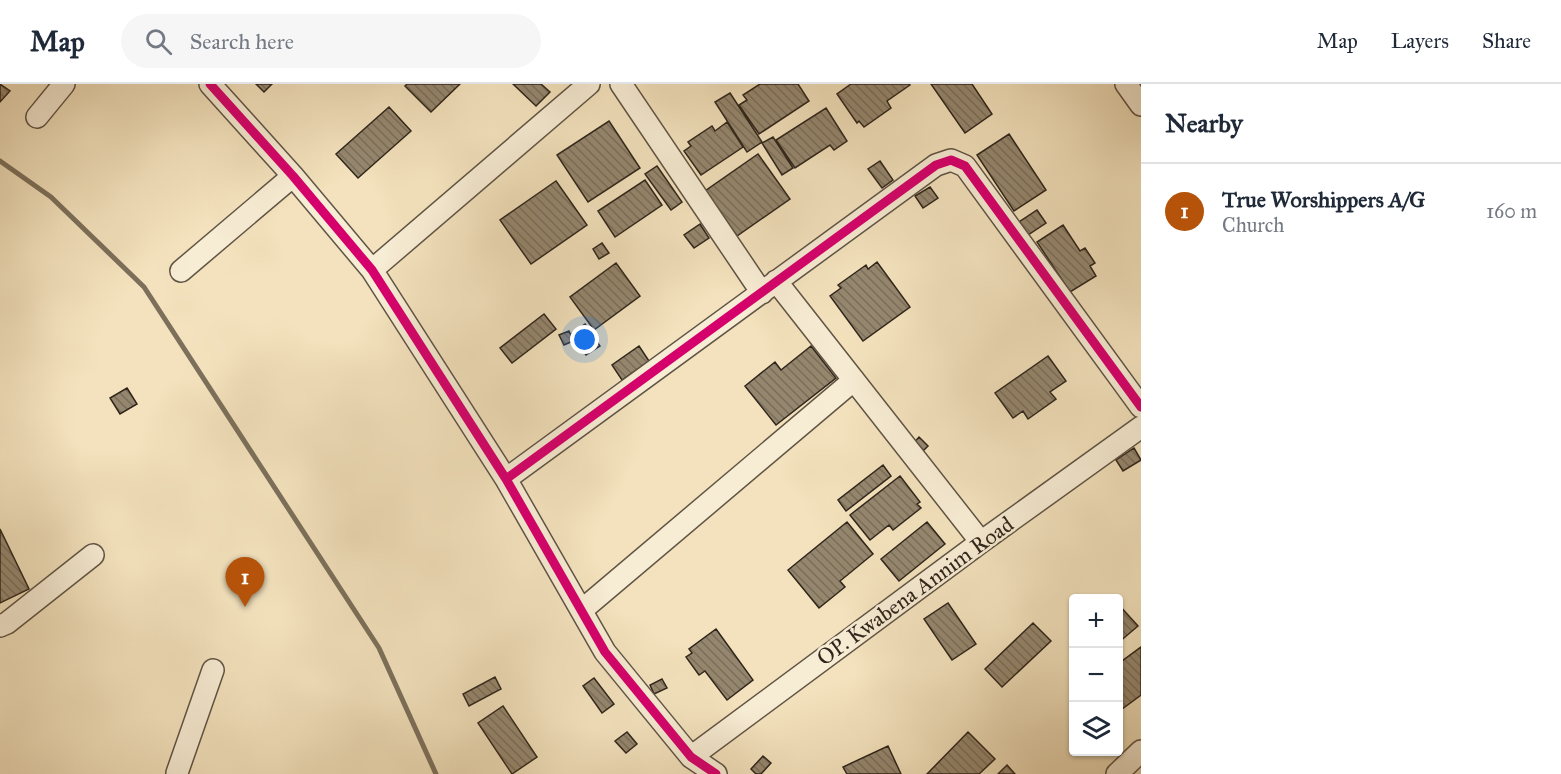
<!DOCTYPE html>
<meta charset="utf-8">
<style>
:root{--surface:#fff;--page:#f6f6f7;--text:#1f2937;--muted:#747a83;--line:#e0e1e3;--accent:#b45309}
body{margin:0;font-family:"IM FELL Great Primer",serif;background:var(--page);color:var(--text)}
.controls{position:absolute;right:18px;bottom:18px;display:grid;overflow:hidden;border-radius:6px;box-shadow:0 2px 4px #0004}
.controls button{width:54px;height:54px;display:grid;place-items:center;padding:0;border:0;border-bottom:2px solid var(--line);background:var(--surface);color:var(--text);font:30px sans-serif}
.you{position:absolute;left:585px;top:256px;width:21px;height:21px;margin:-15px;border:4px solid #fff;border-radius:50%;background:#1a73e8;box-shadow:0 0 0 9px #1a73e833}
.badge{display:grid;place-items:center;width:39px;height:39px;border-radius:50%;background:var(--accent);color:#fff;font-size:20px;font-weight:700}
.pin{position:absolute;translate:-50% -50px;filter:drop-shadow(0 2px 3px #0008)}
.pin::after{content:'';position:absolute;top:32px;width:21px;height:18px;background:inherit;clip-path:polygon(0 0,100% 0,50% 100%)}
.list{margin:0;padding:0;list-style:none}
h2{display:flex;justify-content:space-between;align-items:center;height:78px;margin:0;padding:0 24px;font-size:26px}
h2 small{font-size:20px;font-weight:400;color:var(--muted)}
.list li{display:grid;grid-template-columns:39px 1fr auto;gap:18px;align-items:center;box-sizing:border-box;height:96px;padding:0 24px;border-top:2px solid var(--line)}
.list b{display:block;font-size:22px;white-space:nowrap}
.list p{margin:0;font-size:20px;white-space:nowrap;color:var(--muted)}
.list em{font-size:20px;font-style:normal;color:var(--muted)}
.icon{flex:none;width:33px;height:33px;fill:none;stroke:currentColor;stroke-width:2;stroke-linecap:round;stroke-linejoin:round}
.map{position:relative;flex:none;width:1141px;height:690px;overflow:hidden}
header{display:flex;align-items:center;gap:36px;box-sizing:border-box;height:84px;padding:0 30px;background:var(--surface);border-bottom:2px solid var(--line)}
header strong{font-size:28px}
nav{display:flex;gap:33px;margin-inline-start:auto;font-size:21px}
.search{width:420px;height:54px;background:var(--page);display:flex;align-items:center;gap:15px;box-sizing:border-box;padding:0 21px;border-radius:33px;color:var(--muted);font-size:22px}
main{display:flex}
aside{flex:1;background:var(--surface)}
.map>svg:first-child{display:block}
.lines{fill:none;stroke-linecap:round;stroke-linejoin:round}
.stream{stroke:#7c705b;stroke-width:5}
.building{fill:url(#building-back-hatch);stroke:#2f251b;stroke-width:1.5}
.minor-casing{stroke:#605444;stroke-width:24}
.minor{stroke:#f7ecd4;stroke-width:21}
.cycleway-casing{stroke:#f7ecd4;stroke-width:13}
.cycleway{stroke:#d6006c;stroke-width:9}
.labels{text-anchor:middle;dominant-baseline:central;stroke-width:5;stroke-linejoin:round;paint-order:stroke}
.street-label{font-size:22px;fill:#2f251b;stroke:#f7ecd4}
</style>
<header>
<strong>Map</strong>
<div class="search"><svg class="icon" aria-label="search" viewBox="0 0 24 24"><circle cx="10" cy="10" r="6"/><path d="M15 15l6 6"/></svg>Search here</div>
<nav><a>Map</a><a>Layers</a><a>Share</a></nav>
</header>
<main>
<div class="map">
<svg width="1141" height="690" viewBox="0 0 1141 690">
<defs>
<pattern id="building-back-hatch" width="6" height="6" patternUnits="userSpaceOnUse" patternTransform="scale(1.5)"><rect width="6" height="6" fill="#95876f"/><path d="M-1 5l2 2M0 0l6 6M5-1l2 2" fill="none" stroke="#7a6e5a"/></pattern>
</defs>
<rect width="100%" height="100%" fill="#f3e2bd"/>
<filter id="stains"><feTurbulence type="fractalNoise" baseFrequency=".00333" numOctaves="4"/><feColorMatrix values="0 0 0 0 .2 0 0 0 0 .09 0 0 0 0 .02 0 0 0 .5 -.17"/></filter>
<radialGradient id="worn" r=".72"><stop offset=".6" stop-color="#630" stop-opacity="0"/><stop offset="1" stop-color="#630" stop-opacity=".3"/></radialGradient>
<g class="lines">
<!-- stream -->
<path class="stream" d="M0 77 51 113 144 203 379 564 436 690"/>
</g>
<!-- building -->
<path class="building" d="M0 0 10 7 0 18Z
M256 0H272L264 8Z
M407 0H460L431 28 405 2Z
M513 0H541L550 8 536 22Z
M760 0H798L809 17 759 50 739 21 747 16 743 11Z
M851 0H909L910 1 887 17 891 24 864 43 859 37 857 39 837 10Z
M931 0H972L992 30 965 49Z
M730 9 762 58 747 68 715 18Z
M389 23 411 47 358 94 336 70Z
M826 24 847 57 834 66 830 61 795 84 776 56Z
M609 37 640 84 588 118 557 71Z
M727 38 743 63 701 91 684 67 691 62 688 58 712 42 715 47Z
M1009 50 1046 106 1014 127 977 71Z
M773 53 793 84 782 91 762 59Z
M758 70 790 115 737 152 705 107Z
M880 77 893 96 882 104 868 85Z
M657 82 682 118 671 126 645 90Z
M645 96 662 121 615 153 598 127Z
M556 97 587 141 531 180 500 136Z
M930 103 938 114 923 124 915 112Z
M1037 126 1046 139 1025 153 1016 140Z
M700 140 709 154 694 164 684 151Z
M1063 141 1080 167 1085 164 1095 179 1090 182 1096 192 1070 208 1037 158Z
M602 159 609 169 599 175 593 165Z
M877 178 910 223 863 257 830 212 841 204 838 201 866 181 868 185Z
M616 179 640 212 594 246 570 213Z
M544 230 556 245 512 279 500 264Z
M585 240 600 262 586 271 571 250Z
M569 247 573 257 564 261 559 251Z
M639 262 649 277 622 296 612 281Z
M811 262 836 294 776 341 745 302 775 278 781 286Z
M1048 272 1066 297 1050 308 1056 315 1028 335 1023 327 1013 334 995 309Z
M127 304 137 320 120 330 110 314Z
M919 353 928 362 919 371 911 362Z
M1134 364 1141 376 1123 387 1116 376Z
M883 381 891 392 846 427 838 416Z
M900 392 920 418 917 420 921 424 893 446 889 441 870 456 850 431Z
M847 438 873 470 840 497 845 503 819 524 788 486Z
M927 438 945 460 899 497 881 475Z
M0 445 29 505 0 519Z
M948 519 976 560 952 576 924 535Z
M1118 520 1138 542 1118 559Z
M1033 539 1051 557 1002 603 985 585Z
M716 545 753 596 727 616 705 587 699 591 686 573 692 569 689 565Z
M1141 563V611L1118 628V580Z
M495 593 501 605 469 622 463 610Z
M594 594 614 620 602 629 583 602Z
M662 595 667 604 654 610 650 601Z
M503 622 537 673 512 690 478 639Z
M627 648 637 660 626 669 615 657Z
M968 648 995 675 979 690H927Z
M888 662 901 690H847L843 683Z
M763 672 771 679 761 690H756L751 685Z
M1007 681 1015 690H998Z"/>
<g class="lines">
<!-- minor casing -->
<g class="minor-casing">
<path id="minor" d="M210 0 293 92 372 186 506 395 605 568 691 673 716 690
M621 0 762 209
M1126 0 1141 21
M37 33 64 0
M372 186 589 0
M181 187 293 92
M776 197 981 458
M506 395 936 81 951 76 965 82 1141 323
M582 526 854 296
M0 542 7 539 93 471
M691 673 981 458 1141 343
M177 689 213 586
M1117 690 1141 667"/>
</g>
<!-- minor -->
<use href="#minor" class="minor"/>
<!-- cycleway casing -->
<g class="cycleway-casing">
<path id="cycleway" d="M210 0 293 92 372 186 506 395 605 568 691 673 716 690
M506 395 936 81 951 76 965 82 1141 323"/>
</g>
<!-- cycleway -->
<use href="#cycleway" class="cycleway"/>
</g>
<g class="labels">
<!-- street labels -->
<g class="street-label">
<text transform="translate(915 507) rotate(-36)">OP. Kwabena Annim Road</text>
</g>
</g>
<rect width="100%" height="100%" filter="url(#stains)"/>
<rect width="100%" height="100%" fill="url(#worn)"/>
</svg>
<div class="controls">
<button>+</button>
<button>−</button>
<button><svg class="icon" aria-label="layers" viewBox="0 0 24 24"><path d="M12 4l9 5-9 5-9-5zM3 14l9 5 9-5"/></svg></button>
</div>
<div class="you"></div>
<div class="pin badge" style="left:245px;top:523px">1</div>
</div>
<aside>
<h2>Nearby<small></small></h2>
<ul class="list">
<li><span class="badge">1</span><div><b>True Worshippers A/G</b><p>Church</p></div><em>160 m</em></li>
</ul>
</aside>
</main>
